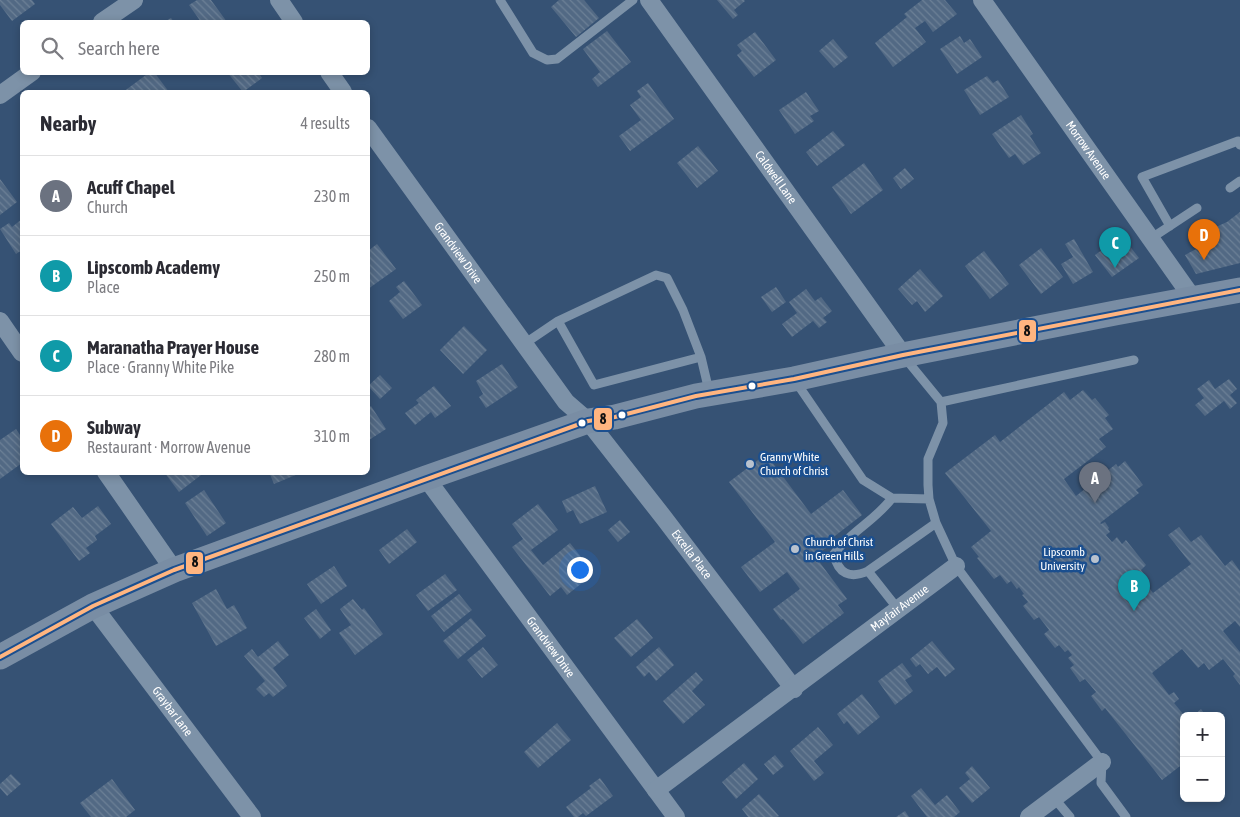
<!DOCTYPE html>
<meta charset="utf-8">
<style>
:root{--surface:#fff;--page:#f2f2f3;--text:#2b2b33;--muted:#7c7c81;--line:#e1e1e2;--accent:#0f766e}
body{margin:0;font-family:"Asap Condensed",sans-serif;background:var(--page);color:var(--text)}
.controls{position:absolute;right:15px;bottom:15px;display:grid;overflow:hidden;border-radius:8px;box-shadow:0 2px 8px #0003}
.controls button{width:45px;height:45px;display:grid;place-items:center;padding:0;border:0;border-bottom:1px solid var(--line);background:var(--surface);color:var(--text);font:25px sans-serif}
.you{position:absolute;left:579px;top:569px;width:18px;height:18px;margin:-12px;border:4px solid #fff;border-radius:50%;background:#1a73e8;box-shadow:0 0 0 8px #1a73e833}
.badge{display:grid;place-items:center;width:32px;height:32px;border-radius:50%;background:var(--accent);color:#fff;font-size:16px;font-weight:700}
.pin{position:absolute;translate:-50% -41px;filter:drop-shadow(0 1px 2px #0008)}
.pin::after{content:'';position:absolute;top:26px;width:18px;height:15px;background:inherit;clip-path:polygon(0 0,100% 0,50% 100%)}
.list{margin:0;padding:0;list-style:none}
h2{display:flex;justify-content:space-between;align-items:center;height:65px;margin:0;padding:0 20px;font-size:21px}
h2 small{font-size:16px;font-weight:400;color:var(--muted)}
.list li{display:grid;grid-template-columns:32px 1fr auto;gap:15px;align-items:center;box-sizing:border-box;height:80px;padding:0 20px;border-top:1px solid var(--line)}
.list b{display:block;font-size:19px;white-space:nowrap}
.list p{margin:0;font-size:16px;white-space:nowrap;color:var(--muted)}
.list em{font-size:16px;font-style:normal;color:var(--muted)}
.icon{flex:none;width:28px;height:28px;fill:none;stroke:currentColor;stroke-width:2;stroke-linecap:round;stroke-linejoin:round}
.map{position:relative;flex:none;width:1240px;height:817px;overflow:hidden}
.search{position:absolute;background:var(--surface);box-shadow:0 2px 8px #0003;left:20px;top:20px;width:350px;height:55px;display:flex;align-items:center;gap:12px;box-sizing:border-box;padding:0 18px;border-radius:8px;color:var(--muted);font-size:19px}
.panel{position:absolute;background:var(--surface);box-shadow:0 2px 8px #0003;left:20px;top:90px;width:350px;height:385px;border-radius:8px}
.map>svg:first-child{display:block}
.building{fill:url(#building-back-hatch)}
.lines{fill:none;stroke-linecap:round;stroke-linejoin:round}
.lane{stroke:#7d92a8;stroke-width:9}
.street{stroke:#7d92a8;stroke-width:18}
.secondary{stroke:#798da4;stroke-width:25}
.bus-1-casing{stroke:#1b4f8f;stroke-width:8}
.bus-1{stroke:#ffb580;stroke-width:4}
.bus-dot{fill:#fff;stroke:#1b4f8f;stroke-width:2}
.poi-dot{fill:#b9c2ce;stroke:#1b4f8f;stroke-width:2}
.labels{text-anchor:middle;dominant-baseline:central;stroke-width:5;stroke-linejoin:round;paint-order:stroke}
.street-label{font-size:12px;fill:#fff;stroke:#1b4f8f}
.poi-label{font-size:12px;fill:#fff;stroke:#1b4f8f;text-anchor:start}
.line-badge{stroke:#1b4f8f;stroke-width:2}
.pale-badge-label{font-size:14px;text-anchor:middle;font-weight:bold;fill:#111}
</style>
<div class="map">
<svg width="1240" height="817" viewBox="0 0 1240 817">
<defs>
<pattern id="building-back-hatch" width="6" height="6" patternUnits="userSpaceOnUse" patternTransform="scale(1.25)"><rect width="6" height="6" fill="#526984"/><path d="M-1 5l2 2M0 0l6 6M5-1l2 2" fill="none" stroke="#6c8096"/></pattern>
</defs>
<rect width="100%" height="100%" fill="#365274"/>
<!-- building -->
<path class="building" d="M0 0H32L35 4 12 21 0 5Z
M197 0H211L227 22H201L189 5Z
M559 0H584L599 18 576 37 551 7Z
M717 0H744L745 1 734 10 738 15 733 19Z
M922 0H945L957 14 933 32 925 21 915 28 926 42 893 67 875 43 907 17 904 14Z
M171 18 174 22H164Z
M607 31 631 62 598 87 592 79 600 72 583 49Z
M755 32 776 60 754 77 737 55 742 51 737 45Z
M960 36 964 43 970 39 982 57 957 74 940 49Z
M833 39 848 57 834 68 819 51Z
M150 72H154L169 92H123Z
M227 72H258L262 78 243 92Z
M987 76 993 83 998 80 1009 97 980 115 964 90Z
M648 83 674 119 630 151 619 136 641 120 630 105 641 97 637 91Z
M806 92 819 111 810 116 814 121 795 134 779 110Z
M1021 115 1033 134 1030 136 1041 153 1023 165 1015 154 1009 158 992 134Z
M833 131 845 145 817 166 806 152Z
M698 146 718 171 697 188 677 163Z
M864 163 883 190 851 214 832 187Z
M905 168 914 179 901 189 893 178Z
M0 179 17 202 0 215Z
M1240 212V263L1196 274 1185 255 1213 240 1207 231 1227 222Z
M22 219V250L16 254 0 229 9 223 12 227Z
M1074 239 1093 272 1073 284 1061 264 1073 257 1065 244Z
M1125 240 1139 258 1112 277 1095 255 1106 247 1109 252Z
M377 244 396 269 368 289V278L369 276 368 274V251Z
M1041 248 1063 277 1041 294 1019 265Z
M984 251 1009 284 990 299 965 266Z
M920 269 943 296 925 312 917 301 912 305 898 289Z
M404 281 422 305 403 319 389 301 400 292 396 287Z
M776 287 786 302 772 312 761 297Z
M806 289 815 301 821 297 832 311 823 318 827 322 819 328 813 321 792 337 782 324 797 313 789 302Z
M464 326 487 350 463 374 440 350Z
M502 364 518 387 486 408 479 397 483 394 476 381Z
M380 375 392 388 380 399 368 386Z
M1229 379 1237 389 1230 395 1237 403 1230 409 1224 401 1205 416 1195 405 1204 398 1197 389 1209 380 1215 389Z
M434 386 451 406 435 418 431 412 415 425 405 413 419 403 416 400Z
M1083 390 1092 400 1095 398 1109 415 1105 418 1113 429 1099 439 1106 447 1064 479 1076 496 1116 464 1118 467 1125 461 1143 485 1136 490 1139 493 1100 523 1101 524 1105 522 1109 528 1108 529 1110 532 1106 535 1112 542 1117 537 1122 544 1126 540 1146 565 1141 570 1145 575 1140 579 1144 585 1146 584 1153 593 1191 564 1168 535 1179 527 1191 542 1201 535 1225 566 1232 560 1240 571V627L1235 621 1223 631 1240 652V685L1233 676 1235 674 1223 659 1209 670 1204 663 1198 668 1182 649 1152 673 1169 695 1174 692 1179 699 1174 703 1184 715V763L1162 780 1105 708 1102 711 1091 696 1096 692 1085 679 1080 682 1070 668 1074 665 1068 658 1072 655 1068 650 1065 652 1059 645 1055 648 1044 634 1049 630 1039 617 1034 620 1023 606 1028 602 1022 595 1024 594 1019 587 1017 589 1011 581 1007 584 1000 575 994 579 977 558 979 557 971 547 991 531 945 473 995 435 1000 442 1064 392 1070 400Z
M371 406 386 429 369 440 368 437V408Z
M16 429 22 438V463L0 479V440Z
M766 454 811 514 843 490 862 515 831 539 834 542 815 556 847 599 838 605 844 613 803 644 783 619 781 620 773 609 800 589 787 572 760 592 741 567 775 542 729 482Z
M164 472H205L179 492Z
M269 472H298V474L274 484Z
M595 486 607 512 580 524 573 510 567 513 562 501Z
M204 490 226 523 207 536 185 503Z
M538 504 558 530 531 550 543 565 570 543 582 558 570 567 582 583 567 595 561 587 550 596 512 547 523 539 512 524Z
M98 506 111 524 95 536 97 540 86 548 90 553 79 561 51 524 73 507 82 518Z
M620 520 630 532 618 542 608 530Z
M407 529 417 542 389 564 379 550Z
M334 566 347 586 321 604 307 584Z
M445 574 457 590 428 611 416 595Z
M216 589 227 609 234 605 247 628 216 646 192 603Z
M459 594 472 610 444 632 431 616Z
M353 599 362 610 364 608 383 634 355 655 339 633 351 625 340 609Z
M316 609 331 630 320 639 304 618Z
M471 618 486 636 458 659 443 641Z
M637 619 653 638 631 657 614 638Z
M278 641 289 655 273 668 287 686 273 697 269 693 264 697 256 689 265 681 244 656 252 649 258 657Z
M932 641 955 669 945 677 937 667 928 674 920 664 916 667 910 659Z
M483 647 498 665 482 678 467 660Z
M659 647 674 665 656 681 649 672 644 677 636 667Z
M902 663 912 676 905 680 913 691 895 705 878 681Z
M696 672 703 680 692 691 705 705 683 724 663 701Z
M862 694 880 717 858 735 847 721 844 724 837 714Z
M1201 709 1206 716H1193Z
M557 723 571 740 538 768 524 752Z
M818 727 833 745 814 761 824 773 814 781 790 751Z
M775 755 784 766 773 775 764 764Z
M744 763 758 779 736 799 722 782Z
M972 766 990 788 972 803 959 788 970 779 965 773Z
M11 774 21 784 7 796 0 788V784Z
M600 778 613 796 586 816 583 813 578 817H574L566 807 591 788 589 786Z
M112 779 135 810 126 817H91L80 803Z
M921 788 935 805 947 795 960 812 954 817H927L911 796Z
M759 794 779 816 777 817H748L742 809Z
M905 811 909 817H896Z"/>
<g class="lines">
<!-- lane -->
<path class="lane" d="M500 0 533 53 547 60 557 59 633 0
M1230 188 1240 181
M1170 226 1142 177 1238 141 1240 145
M1150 239 1197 208
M558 321 656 275 667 278 683 310 701 357 709 391
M524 344 558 321 594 385 701 357
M905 358 941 402 943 423 928 459V485L929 499 936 523 956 566 1102 762 1101 783 1126 817
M796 382 863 480 892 498 929 499
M941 402 1134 360
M868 571C850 579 838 574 834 554 850 532 876 520 892 498
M898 609 868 571 936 523
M1054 798 1070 817"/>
<!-- street -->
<g class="street">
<path d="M279 0 294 22"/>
<path id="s1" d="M649 0 903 355"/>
<path id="s2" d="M982 0 1194 300"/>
<path d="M102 22 134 0"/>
<path d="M329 72 343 92"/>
<path d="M0 95 32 72"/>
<path id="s3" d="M368 128 566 402 588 421 664 518 794 689"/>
<path d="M0 321 22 353"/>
<path d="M106 472 174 570"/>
<path id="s4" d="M426 478 676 817"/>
<path id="s5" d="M93 606 252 817"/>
<path id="s6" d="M656 790 956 566"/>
<path d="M1029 817 1102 762"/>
</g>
<!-- secondary -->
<path class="secondary" d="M0 657 93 606 174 570 426 478 588 421 615 417 696 396 794 379 903 355 1115 313 1240 290"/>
<!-- bus-1 casing -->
<g class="bus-1-casing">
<path id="bus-1" d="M0 657 93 606 174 570 588 421 615 417 696 396 794 379 903 355 1240 290"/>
</g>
<!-- bus-1 -->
<use href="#bus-1" class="bus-1"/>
</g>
<!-- markers -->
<g class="bus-dot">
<circle cx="752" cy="386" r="4.5"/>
<circle cx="622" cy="415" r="4.5"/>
<circle cx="582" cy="423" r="4.5"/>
</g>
<g class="poi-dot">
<circle cx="750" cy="464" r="5"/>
<circle cx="795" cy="549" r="5"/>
<circle cx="1095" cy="559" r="5"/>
</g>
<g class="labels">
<!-- street labels -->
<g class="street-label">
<text stroke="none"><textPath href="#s2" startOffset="184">Morrow Avenue</textPath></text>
<text stroke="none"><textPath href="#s1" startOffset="218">Caldwell Lane</textPath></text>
<text stroke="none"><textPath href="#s3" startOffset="154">Grandview Drive</textPath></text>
<text stroke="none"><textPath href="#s3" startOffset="536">Excella Place</textPath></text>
<text stroke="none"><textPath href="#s6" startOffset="304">Mayfair Avenue</textPath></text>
<text stroke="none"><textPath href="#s4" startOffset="210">Grandview Drive</textPath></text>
<text stroke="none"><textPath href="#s5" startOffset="132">Graybar Lane</textPath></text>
</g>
<!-- poi labels -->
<g class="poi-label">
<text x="760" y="457">Granny White<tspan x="760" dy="14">Church of Christ</tspan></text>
<text x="805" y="542">Church of Christ<tspan x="805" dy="14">in Green Hills</tspan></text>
<text x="1085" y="552" text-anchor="end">Lipscomb<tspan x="1085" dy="14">University</tspan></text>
</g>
</g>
<g class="line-badge">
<rect x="1018" y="319" width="19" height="24" rx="5" fill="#ffb580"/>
<rect x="593" y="407" width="20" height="24" rx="5" fill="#ffb580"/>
<rect x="185" y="551" width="19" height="24" rx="5" fill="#ffb580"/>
</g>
<g class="pale-badge-label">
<text x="1027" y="336">8</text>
<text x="603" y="424">8</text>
<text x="195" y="567">8</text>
</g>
</svg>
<div class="controls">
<button>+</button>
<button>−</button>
</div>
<div class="you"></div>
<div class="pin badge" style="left:1095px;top:503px;background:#6b7280">A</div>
<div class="pin badge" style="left:1134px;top:611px;background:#0f9aa8">B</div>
<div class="pin badge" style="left:1115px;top:268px;background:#0f9aa8">C</div>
<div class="pin badge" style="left:1204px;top:260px;background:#e8710a">D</div>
<div class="search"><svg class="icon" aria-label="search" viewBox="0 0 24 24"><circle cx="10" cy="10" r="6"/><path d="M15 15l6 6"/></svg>Search here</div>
<section class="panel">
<h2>Nearby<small>4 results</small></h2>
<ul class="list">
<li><span class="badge" style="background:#6b7280">A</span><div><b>Acuff Chapel</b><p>Church</p></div><em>230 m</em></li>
<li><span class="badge" style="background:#0f9aa8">B</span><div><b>Lipscomb Academy</b><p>Place</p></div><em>250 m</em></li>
<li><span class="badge" style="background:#0f9aa8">C</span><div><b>Maranatha Prayer House</b><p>Place · Granny White Pike</p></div><em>280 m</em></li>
<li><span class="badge" style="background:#e8710a">D</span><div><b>Subway</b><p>Restaurant · Morrow Avenue</p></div><em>310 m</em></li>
</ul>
</section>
</div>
